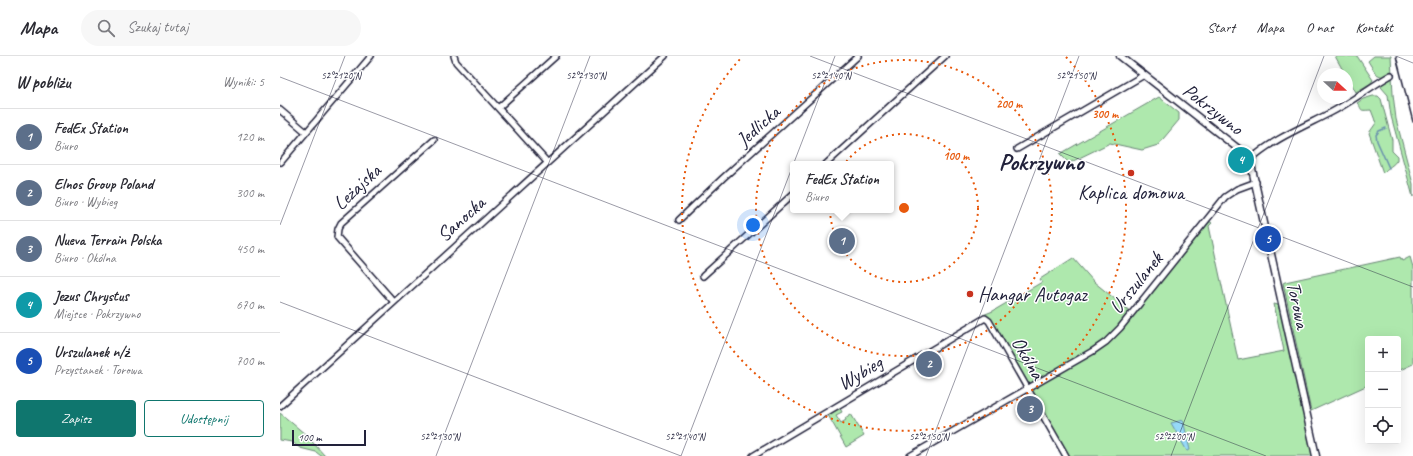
<!DOCTYPE html>
<html lang="pl">
<meta charset="utf-8">
<style>
:root{--surface:#fff;--page:#f7f7f7;--text:#2b2b33;--muted:#7c7c81;--line:#e1e1e2;--accent:#0f766e}
body{margin:0;font-family:Caveat,sans-serif;background:var(--page);color:var(--text)}
.controls{position:absolute;right:12px;bottom:12px;display:grid;overflow:hidden;border-radius:4px;box-shadow:0 4px 16px #0002}
.controls button{width:36px;height:36px;display:grid;place-items:center;padding:0;border:0;border-bottom:1px solid var(--line);background:var(--surface);color:var(--text);font:20px sans-serif}
.compass{position:absolute;left:1037px;top:12px;width:36px;height:36px;border-radius:50%;background:var(--surface);box-shadow:0 4px 16px #0002;rotate:111deg}
.scale{position:absolute;left:12px;bottom:10px;width:74px;box-sizing:border-box;padding-left:4px;border:2px solid #22223b;border-top:0;font-size:11px;line-height:14px;white-space:nowrap;color:#22223b;-webkit-text-stroke:3px #fff;paint-order:stroke}
.you{position:absolute;left:473px;top:169px;width:14px;height:14px;margin:-10px;border:3px solid #fff;border-radius:50%;background:#1a73e8;box-shadow:0 0 0 6px #1a73e833}
.badge{display:grid;place-items:center;width:26px;height:26px;border-radius:50%;background:var(--accent);color:#fff;font-size:13px;font-weight:700}
.pin{position:absolute;translate:-50% -50%;border:2px solid #fff;box-shadow:0 1px 4px #0006}
.popup{position:absolute;left:510px;top:105px;width:104px;height:52px;box-sizing:border-box;display:grid;place-content:center;border-radius:4px;background:var(--surface);filter:drop-shadow(0 1px 3px #0005);font-size:13px;white-space:nowrap;color:var(--muted)}
.popup b{font-size:15px;color:var(--text)}
.popup::after{content:'';position:absolute;left:50%;top:100%;margin-left:-8px;border:8px solid transparent;border-top-color:var(--surface)}
.list{margin:0;padding:0;list-style:none}
h2{display:flex;justify-content:space-between;align-items:center;height:52px;margin:0;padding:0 16px;font-size:17px}
h2 small{font-size:13px;font-weight:400;color:var(--muted)}
.list li{display:grid;grid-template-columns:26px 1fr auto;gap:12px;align-items:center;box-sizing:border-box;height:56px;padding:0 16px;border-top:1px solid var(--line)}
.list b{display:block;font-size:15px;white-space:nowrap}
.list p{margin:0;font-size:13px;white-space:nowrap;color:var(--muted)}
.list em{font-size:13px;font-style:normal;color:var(--muted)}
.actions{display:flex;gap:8px;padding:12px 16px}
.actions a{flex:1;padding:9px 0;border:1px solid var(--accent);border-radius:4px;text-align:center;font-size:14px;color:var(--accent)}
.actions .main{background:var(--accent);color:#fff}
.icon{flex:none;width:22px;height:22px;fill:none;stroke:currentColor;stroke-width:2;stroke-linecap:round;stroke-linejoin:round}
.map{position:relative;flex:none;width:1133px;height:400px;overflow:hidden}
header{display:flex;align-items:center;gap:24px;box-sizing:border-box;height:56px;padding:0 20px;background:var(--surface);border-bottom:1px solid var(--line)}
header strong{font-size:19px}
nav{display:flex;gap:22px;margin-inline-start:auto;font-size:14px}
.search{width:280px;height:36px;background:var(--page);display:flex;align-items:center;gap:10px;box-sizing:border-box;padding:0 14px;border-radius:22px;color:var(--muted);font-size:15px}
main{display:flex}
aside{flex:1;background:var(--surface)}
.map>svg:first-child{display:block}
.green{fill:#aee8ad;stroke:#688574}
.water{fill:#96d9f8;stroke:#6890ac}
.lines{fill:none;stroke-linecap:round;stroke-linejoin:round}
.stream{stroke:#6890ac;stroke-width:1.5}
.minor-casing{stroke:#22223b;stroke-width:8}
.tertiary-casing{stroke:#22223b;stroke-width:9}
.minor{stroke:#fff;stroke-width:5}
.tertiary{stroke:#fff;stroke-width:6}
.rail{stroke:#22223b;stroke-width:1.5}
.ticks{fill:none;stroke:#22223b;stroke-width:1;stroke-opacity:0.45}
.ring{fill:none;stroke:#e8590c;stroke-width:2;stroke-dasharray:2 4}
.poi-dot{fill:#c8321e;stroke:#fff;stroke-width:1.5}
.labels{text-anchor:middle;dominant-baseline:central;stroke-width:3;stroke-linejoin:round;paint-order:stroke}
.street-label{font-size:20px;fill:#22223b;stroke:#fff}
.poi-label{font-size:20px;fill:#22223b;stroke:#fff}
.district-label{font-size:24px;font-weight:bold;fill:#22223b;stroke:#fff}
.ticks-label{font-size:10px;text-anchor:middle;fill:#22223b;stroke:#fff;stroke-width:3;stroke-linejoin:round;paint-order:stroke}
.centre{fill:#e8590c;stroke:#fff;stroke-width:2}
.ring-label{font-size:12px;text-anchor:middle;font-weight:bold;fill:#e8590c;stroke:#fff;stroke-width:3;stroke-linejoin:round;paint-order:stroke}
</style>
<header>
<strong>Mapa</strong>
<div class="search"><svg class="icon" aria-label="search" viewBox="0 0 24 24"><circle cx="10" cy="10" r="6"/><path d="M15 15l6 6"/></svg>Szukaj tutaj</div>
<nav><a>Start</a><a>Mapa</a><a>O nas</a><a>Kontakt</a></nav>
</header>
<main>
<aside>
<h2>W pobliżu<small>Wyniki: 5</small></h2>
<ul class="list">
<li><span class="badge" style="background:#5c6f8a">1</span><div><b>FedEx Station</b><p>Biuro</p></div><em>120 m</em></li>
<li><span class="badge" style="background:#5c6f8a">2</span><div><b>Elnos Group Poland</b><p>Biuro · Wybieg</p></div><em>300 m</em></li>
<li><span class="badge" style="background:#5c6f8a">3</span><div><b>Nueva Terrain Polska</b><p>Biuro · Okólna</p></div><em>450 m</em></li>
<li><span class="badge" style="background:#0f9aa8">4</span><div><b>Jezus Chrystus</b><p>Miejsce · Pokrzywno</p></div><em>670 m</em></li>
<li><span class="badge" style="background:#1a4fb4">5</span><div><b>Urszulanek n/ż</b><p>Przystanek · Torowa</p></div><em>700 m</em></li>
</ul>
<div class="actions"><a class="main">Zapisz</a><a>Udostępnij</a></div>
</aside>
<div class="map">
<svg width="1133" height="400" viewBox="0 0 1133 400">
<rect width="100%" height="100%" fill="#fff"/>
<filter id="ink" filterUnits="userSpaceOnUse"><feTurbulence type="fractalNoise" baseFrequency=".025" numOctaves="2"/><feDisplacementMap in="SourceGraphic" scale="8" xChannelSelector="R" yChannelSelector="G"/><feConvolveMatrix kernelMatrix="1 2 1 2 8 2 1 2 1" color-interpolation-filters="sRGB"/></filter>
<g filter="url(#ink)">
<!-- green -->
<path class="green" d="M1055 0H1077L1093 24 1091 27 1076 36 1067 21V18H1065Z
M1094 0H1111L1113 38 1116 63 1133 128V141L1111 60 1108 39 1101 31 1104 25 1103 21 1096 18 1088 5Z
M1093 40H1098L1101 43 1112 84V95L1117 100V104C1113 110 1108 111 1103 117L1089 77 1096 67 1091 54C1077 55 1084 54 1077 47L1083 43Z
M879 41 899 57V64L878 89 862 94 830 87 789 107 780 98Z
M929 165 932 167 929 170 958 304 1004 295 994 248 998 249 1001 258 1033 400H787L751 339 753 331 819 293 885 219Z
M1120 201 1122 205 1130 201 1133 211V308L1118 315V283H1088V329L1031 355 1003 227 1005 226Z
M793 202 814 226 851 256 833 277 820 288 756 325 750 327 747 326 708 262 703 259 713 255 762 226 760 223Z
M560 352 562 356 556 359 561 367 566 364 565 362 571 358 584 380 566 391 548 359Z
M0 357 25 378 45 400H41L36 396 20 392 12 386 0 384Z"/>
<!-- water -->
<path class="water" d="M903 364 910 394 907 395 891 367Z"/>
<g class="lines">
<!-- stream -->
<path class="stream" d="M1106 72 1099 75 1096 79 1097 85 1109 112"/>
<!-- minor casing -->
<g class="minor-casing">
<path id="minor" d="M174 0 176 6 218 52
M0 54 26 76
M737 93 864 19
M970 104C991 84 1025 70 1050 57 1071 46 1090 31 1111 19
M1 106 91 0
M267 106 218 52 276 0
M546 108 665 0
M399 164 443 122 578 0
M423 220 513 138
M114 246 57 181 58 173 61 167 154 84
M0 350 385 0
M473 400 705 262 709 265 786 400
M630 400 813 295 826 286 840 272 945 141 957 133 976 126"/>
</g>
<!-- tertiary casing -->
<g class="tertiary-casing">
<path id="tertiary" d="M840 0 965 98 970 104 1036 400"/>
</g>
<!-- minor -->
<use href="#minor" class="minor"/>
<!-- tertiary -->
<use href="#tertiary" class="tertiary"/>
<!-- rail -->
<path class="rail" d="M1116 0 1133 66"/>
</g>
</g>
<!-- ticks -->
<path class="ticks" d="M530 0 1133 231M1116 0 1133 7M0 21 986 400M0 169 65 0M0 246 401 400M156 400 310 0M401 400 555 0M646 400 799 0M891 400 1044 0"/>
<!-- distance rings -->
<g class="ring">
<circle cx="624" cy="152" r="74"/>
<circle cx="624" cy="152" r="148"/>
<path d="M786 1A222 222 0 1 1 462 1"/>
</g>
<!-- markers -->
<g class="poi-dot">
<circle cx="851" cy="117" r="4"/>
<circle cx="690" cy="238" r="4"/>
</g>
<g class="labels">
<!-- street labels -->
<g class="street-label">
<text transform="translate(933 53) rotate(38)">Pokrzywno</text>
<text transform="translate(478 70) rotate(-42)">Jedlicka</text>
<text transform="translate(77 131) rotate(-43)">Leżajska</text>
<text transform="translate(181 163) rotate(-42)">Sanocka</text>
<text transform="translate(856 227) rotate(-51)">Urszulanek</text>
<text transform="translate(1018 249) rotate(78)">Torowa</text>
<text transform="translate(748 302) rotate(60)">Okólna</text>
<text transform="translate(580 317) rotate(-31)">Wybieg</text>
</g>
<!-- poi labels -->
<g class="poi-label">
<text x="851" y="136">Kaplica domowa</text>
<text x="698" y="238" text-anchor="start">Hangar Autogaz</text>
</g>
<!-- district labels -->
<g class="district-label">
<text x="761" y="106">Pokrzywno</text>
</g>
</g>
<g class="ticks-label">
<text x="61" y="23">52°21'20"N</text>
<text x="306" y="23">52°21'30"N</text>
<text x="551" y="23">52°21'40"N</text>
<text x="796" y="23">52°21'50"N</text>
<text x="160" y="384">52°21'30"N</text>
<text x="405" y="384">52°21'40"N</text>
<text x="649" y="384">52°21'50"N</text>
<text x="894" y="384">52°22'00"N</text>
</g>
<circle cx="624" cy="152" r="6" class="centre"/>
<g class="ring-label">
<text x="729" y="52">200 m</text>
<text x="825" y="62">300 m</text>
<text x="676" y="104">100 m</text>
</g>
</svg>
<div class="controls">
<button>+</button>
<button>−</button>
<button><svg class="icon" aria-label="locate" viewBox="0 0 24 24"><circle cx="12" cy="12" r="6"/><path d="M12 2v4M12 18v4M2 12h4M18 12h4"/></svg></button>
</div>
<svg class="compass" viewBox="-18 -18 36 36"><path d="M0-13l5 13h-10z" fill="#e53935"/><path d="M0 13l5-13h-10z" fill="#7c7c81"/></svg>
<div class="scale">100 m</div>
<div class="you"></div>
<div class="pin badge" style="left:562px;top:185px;background:#5c6f8a">1</div>
<div class="popup"><b>FedEx Station</b>Biuro</div>
<div class="pin badge" style="left:649px;top:308px;background:#5c6f8a">2</div>
<div class="pin badge" style="left:750px;top:353px;background:#5c6f8a">3</div>
<div class="pin badge" style="left:961px;top:104px;background:#0f9aa8">4</div>
<div class="pin badge" style="left:988px;top:183px;background:#1a4fb4">5</div>
</div>
</main>
